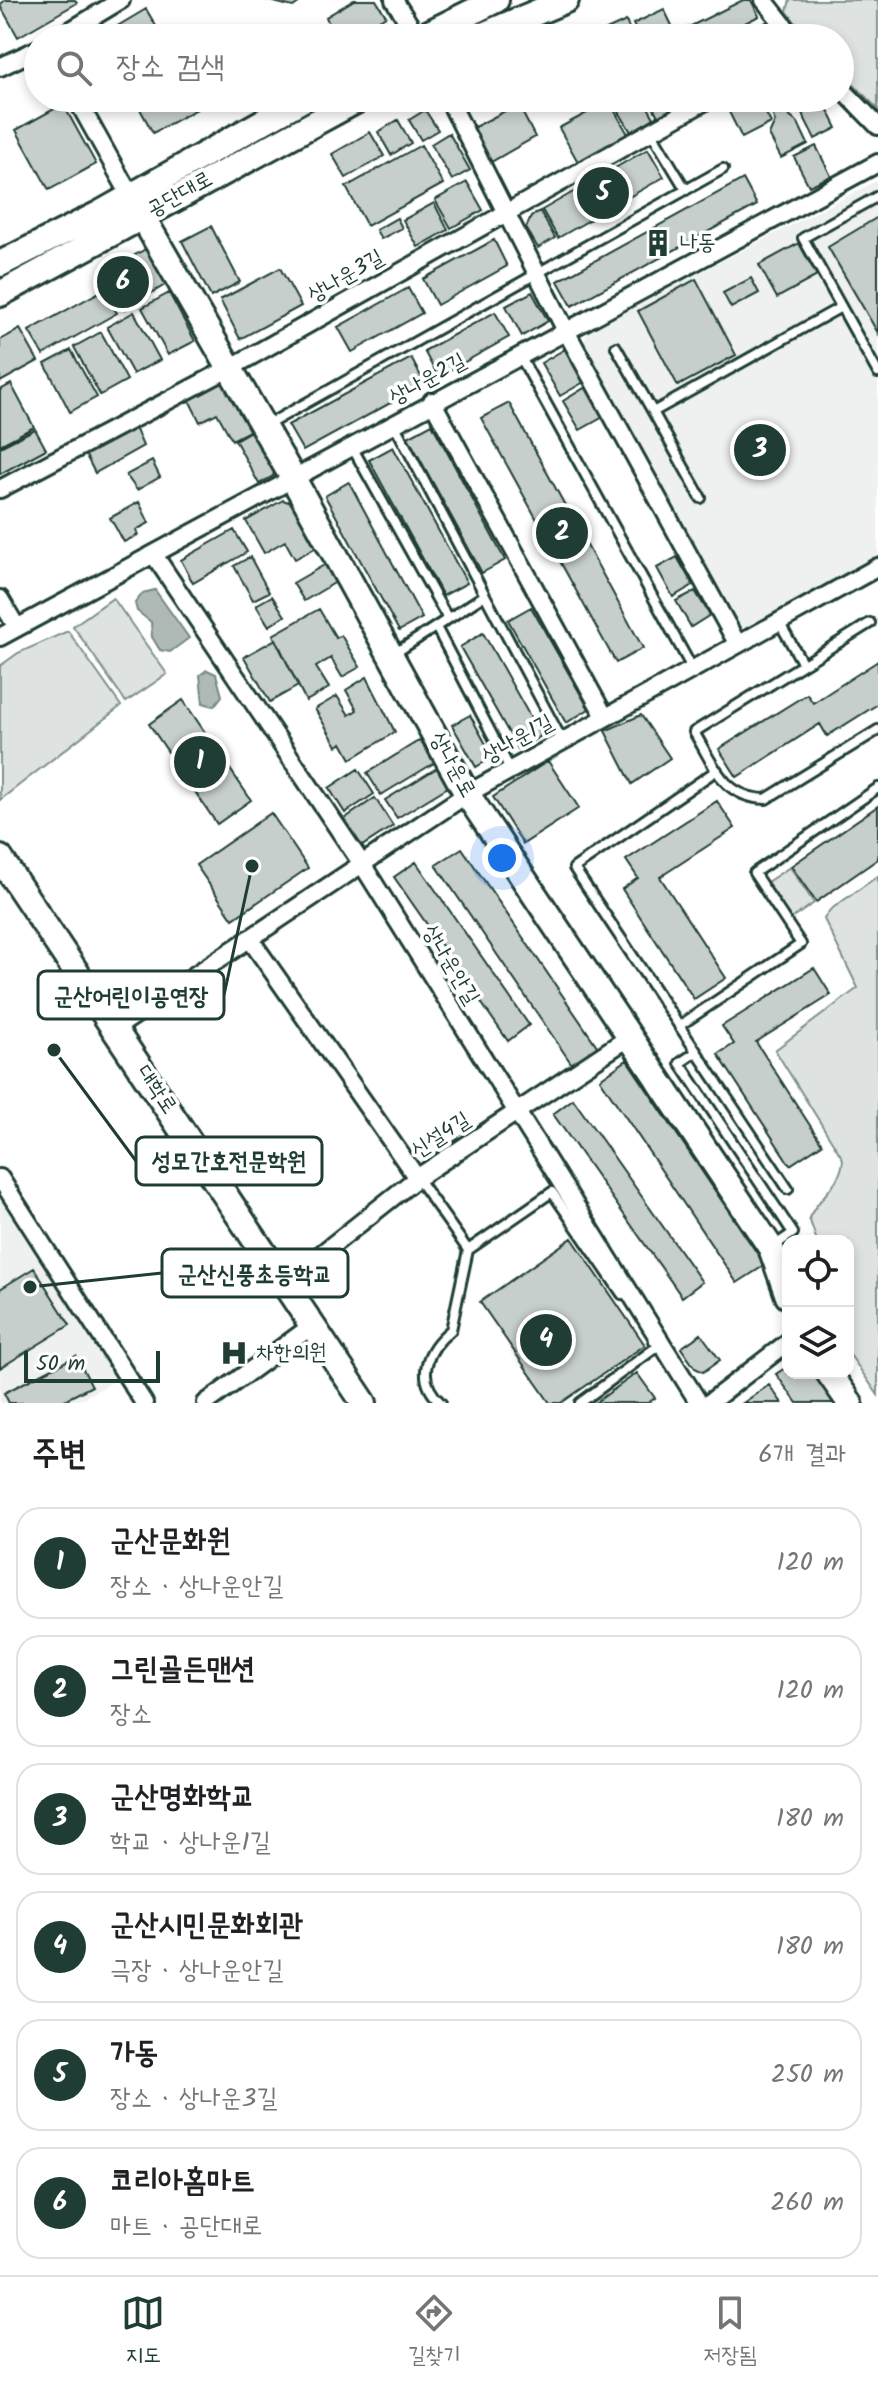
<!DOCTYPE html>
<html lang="ko">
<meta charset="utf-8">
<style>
:root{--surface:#fff;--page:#f6f6f6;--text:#202124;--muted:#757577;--line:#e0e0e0;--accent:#1f3d34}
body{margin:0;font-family:Kalam,"Poor Story",sans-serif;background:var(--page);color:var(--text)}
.controls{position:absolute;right:24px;bottom:24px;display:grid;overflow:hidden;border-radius:16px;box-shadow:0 4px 12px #0003}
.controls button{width:72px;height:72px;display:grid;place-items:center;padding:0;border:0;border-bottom:2px solid var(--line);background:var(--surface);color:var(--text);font:40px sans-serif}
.scale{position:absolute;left:24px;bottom:20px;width:136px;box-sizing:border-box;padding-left:8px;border:4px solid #1f3d34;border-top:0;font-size:22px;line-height:28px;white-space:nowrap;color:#1f3d34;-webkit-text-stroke:6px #fff;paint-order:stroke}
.you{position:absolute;left:502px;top:858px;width:28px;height:28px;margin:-20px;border:6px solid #fff;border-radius:50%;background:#1a73e8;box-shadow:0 0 0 12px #1a73e833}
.badge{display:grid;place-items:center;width:52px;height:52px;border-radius:50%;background:var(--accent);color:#fff;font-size:26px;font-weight:700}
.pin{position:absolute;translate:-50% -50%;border:4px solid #fff;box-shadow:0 2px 8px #0006}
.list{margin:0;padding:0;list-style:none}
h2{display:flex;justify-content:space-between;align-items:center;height:104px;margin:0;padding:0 32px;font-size:34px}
h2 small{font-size:26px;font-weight:400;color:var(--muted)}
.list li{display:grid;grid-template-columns:52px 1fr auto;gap:24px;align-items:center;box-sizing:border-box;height:112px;margin:0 16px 16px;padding:0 16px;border:2px solid var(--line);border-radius:24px}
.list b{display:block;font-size:30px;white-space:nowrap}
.list p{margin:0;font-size:26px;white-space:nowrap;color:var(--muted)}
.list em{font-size:26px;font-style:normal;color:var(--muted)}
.icon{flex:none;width:44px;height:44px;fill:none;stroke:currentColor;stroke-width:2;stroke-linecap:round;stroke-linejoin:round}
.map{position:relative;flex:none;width:878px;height:1403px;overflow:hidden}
.search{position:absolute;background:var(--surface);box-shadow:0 4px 12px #0003;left:24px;right:24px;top:24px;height:88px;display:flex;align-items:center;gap:20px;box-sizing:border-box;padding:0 28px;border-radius:44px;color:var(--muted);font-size:30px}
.sheet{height:872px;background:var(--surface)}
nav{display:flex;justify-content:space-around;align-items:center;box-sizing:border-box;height:112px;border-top:2px solid var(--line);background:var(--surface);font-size:22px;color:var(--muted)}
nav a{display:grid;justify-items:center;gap:4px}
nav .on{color:var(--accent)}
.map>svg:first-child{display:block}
.built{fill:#eef1f0}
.green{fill:#dee3e2;stroke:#7e908b;stroke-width:2}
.water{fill:#afbab7;stroke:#758883;stroke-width:2}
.building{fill:#c7cfcc;stroke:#1f3d34;stroke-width:2}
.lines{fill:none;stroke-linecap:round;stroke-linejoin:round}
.lane-casing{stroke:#1f3d34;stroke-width:14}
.street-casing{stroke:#1f3d34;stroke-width:22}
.secondary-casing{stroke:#1f3d34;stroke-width:30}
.lane{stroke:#fff;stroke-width:8}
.street{stroke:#fff;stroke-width:16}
.secondary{stroke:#fff;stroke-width:24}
.labels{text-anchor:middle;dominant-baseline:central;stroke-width:7;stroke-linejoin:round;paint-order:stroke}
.street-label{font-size:22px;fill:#1f3d34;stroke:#fff}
.poi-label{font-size:22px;fill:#1f3d34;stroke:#fff;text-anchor:start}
.leader{fill:none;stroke:#1f3d34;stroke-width:3}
.callout-dot{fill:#1f3d34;stroke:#fff;stroke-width:3}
.callout{fill:#fff;stroke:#1f3d34;stroke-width:3}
.callout-label{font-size:24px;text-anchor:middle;font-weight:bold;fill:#1f3d34}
</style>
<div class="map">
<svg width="878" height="1403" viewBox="0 0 878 1403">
<rect width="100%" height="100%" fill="#fff"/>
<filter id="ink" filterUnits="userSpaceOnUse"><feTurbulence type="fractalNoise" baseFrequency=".0125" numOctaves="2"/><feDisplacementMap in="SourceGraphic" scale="16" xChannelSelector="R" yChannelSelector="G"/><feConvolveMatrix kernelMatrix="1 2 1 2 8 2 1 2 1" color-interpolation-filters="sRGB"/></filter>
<g filter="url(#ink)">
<!-- built -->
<path class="built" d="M878 180V557L746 630 736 623 584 342 588 331Z
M0 1194 119 1379 73 1403H0Z"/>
<!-- green -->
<path class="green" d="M790 0H878V109L840 71V38H807L787 11Z
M113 598 167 674 126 702 73 626Z
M68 631 121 706 0 800V666L18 653Z
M790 867 814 903 788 921 764 884Z
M878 876V1395L848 1352V1241H817L809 1218C819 1196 842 1184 843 1159L775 1050 858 988 824 919 830 910Z"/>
<!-- water -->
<path class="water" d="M155 590 189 638 170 652 160 650 152 637 151 622 137 611 135 603 143 593Z
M207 670 216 674 222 696 214 706 203 703 200 675Z"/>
<!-- building -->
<path class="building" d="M5 0H75L77 3 18 37 0 5Z
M266 0H303L293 7Z
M354 0H376L386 16 348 38H335L326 17Z
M743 0H751L759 16 715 38H684L681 31Z
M146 9 163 38H83L97 30 99 37Z
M664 9 678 38H640L633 24Z
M770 20 780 38H737Z
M626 21 633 38H589Z
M134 98H217L153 133Z
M494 98H513L514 101 499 108Z
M615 98H643L654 118 631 132 612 100Z
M648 98H697L659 118Z
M737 98H758L771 123 742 138 725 104Z
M767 98H803L788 115 798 123 808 144 781 158 769 135 775 122Z
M823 100 837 128 815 139 801 111Z
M609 101 628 134 578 162 559 128Z
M63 104 96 164 49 190 16 130Z
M518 104 535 137 491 162 473 128Z
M425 110 438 130 421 140 409 120Z
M398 120 411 143 391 155 378 132Z
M370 132 384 156 346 178 332 154Z
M449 133 470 170 452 180 431 144Z
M421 145 443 184 367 226 346 187Z
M816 146 831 176 809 186 794 157Z
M648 149 664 177 558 238 542 210Z
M743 179 757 205 572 306 558 281Z
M467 182 483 210 451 228 435 200Z
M434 203 448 230 418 247 403 220Z
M540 211 555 238 538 248 526 228 531 217Z
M878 217V333L828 247Z
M397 218 402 228 381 239 376 230Z
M211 226 240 282 211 297 182 241Z
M494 240 507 266 437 305 423 279Z
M799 243 817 276 777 298 759 265Z
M149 247 170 282 125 309 104 273Z
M280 268 301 306 240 339 220 300Z
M751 278 759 293 731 308 723 293Z
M696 279 736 355 678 386 638 311Z
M408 288 422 313 352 352 338 327Z
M103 290 117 313 43 355 29 331Z
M532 292 548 321 522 336 506 306Z
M169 293 195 341 168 355 142 308Z
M134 312 160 360 133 374 107 327Z
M495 312 509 337 438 377 424 351Z
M20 329 38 361 0 382V340Z
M101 332 127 380 100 395 74 347Z
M565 349 584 382 560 396 541 363Z
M71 350 97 397 70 412 45 364Z
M411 358 425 384 303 451 288 425Z
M223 379 257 427 232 440 217 413 200 422 188 398Z
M11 384 34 427 0 445V390Z
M586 387 603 417 580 430 563 401Z
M509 403 643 648 616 663 481 418Z
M432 424 505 560 482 573 408 437Z
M134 425 143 446 95 473 84 452Z
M256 428 276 465 273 476 259 484 235 440Z
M35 429 46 449 0 474V447Z
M393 447 467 583 443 596 369 460Z
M152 461 160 477 137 490 126 475Z
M349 482 422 618 399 631 325 496Z
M283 500 297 505 320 545 295 559 285 541 264 553 246 521Z
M139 502 149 523 136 530 138 535 124 542 110 518Z
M234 530 247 552 193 583 181 560Z
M250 557 269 592 253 600 234 566Z
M677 557 693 585 673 597 657 568Z
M326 564 336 582 304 601 293 583Z
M695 591 710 615 691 627 676 601Z
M272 596 285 616 269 626 256 605Z
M531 607 589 709 566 723 508 620Z
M319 609 336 638 341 635 360 667 342 677 331 658 316 667 329 688 306 701 273 635Z
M483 633 541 736 518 749 460 647Z
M276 639 298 686 270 702 244 657Z
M878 661V704L827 736 820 724 737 777 719 749 807 694 813 703Z
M367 677 395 732 351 759 342 743 337 746 315 709 337 696 349 715 357 710 346 690Z
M183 700 251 800 217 824 149 724Z
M470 715 493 757 476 767 452 725Z
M641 715 670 758 632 784 605 731Z
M420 740 434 763 381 795 367 773Z
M548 761 579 808 523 844 493 797Z
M437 768 448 787 397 818 385 800Z
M358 769 374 794 345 813 329 788Z
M375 798 393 826 359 848 341 821Z
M717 801 735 828 660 877 726 978 694 999 622 889 638 878 626 860Z
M878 806V859L816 902 791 866Z
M271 813 308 868 233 919 196 865Z
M462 848 599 1049 573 1066 436 865Z
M416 862 529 1025 508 1041 394 877Z
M814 968 831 995 756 1042 822 1144 790 1165 718 1054 734 1044 722 1026Z
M627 1060 765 1265 737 1283 600 1079Z
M573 1099 702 1282 682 1297 553 1114Z
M572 1238 645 1345 561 1403H550L480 1302Z
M34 1268 70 1325 0 1368V1289Z
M701 1334 720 1360 703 1372 695 1368 681 1348Z
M76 1356 92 1386 59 1403H9L4 1393Z
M788 1366V1373H819L841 1403H797L776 1374Z
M637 1373 655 1398 648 1403H595Z
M769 1385 782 1403H743Z"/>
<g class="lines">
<!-- lane casing -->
<g class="lane-casing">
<path id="lane" d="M651 132 686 190
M878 196 803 238 878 373
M616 347 653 412
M520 356 692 668
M394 424 562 740
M267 425 723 169
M352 447 448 619
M701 498 653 412 841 307
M779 622 803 664
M870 623 694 732C714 765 723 798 766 799L878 730
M436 627 510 769
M392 655 485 595
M717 770 574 868 788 1189
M679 1026 801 944 754 873 878 788
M696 1052 680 1063 793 1233 774 1246
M417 1178 468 1250 451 1330C427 1349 414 1379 441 1403
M468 1250 552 1192 622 1294
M580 1403 658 1346 654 1341"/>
</g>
<!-- street casing -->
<g class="street-casing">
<path id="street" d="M394 0 418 38
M764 0 794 38
M58 38 121 0
M0 67 38 49
M840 87 878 126
M76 98 135 204
M448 98 566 331 737 643
M432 401 605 717
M0 489 230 368 711 98
M154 555 362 864 699 1403
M0 599 16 626
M0 637 878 163
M250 939 417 1178
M114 1029 467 794 878 567
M0 1178 144 1403
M286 1282 417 1178 628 1038
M206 1403 313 1325
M709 1403 788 1342"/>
</g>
<!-- secondary casing -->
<g class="secondary-casing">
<path id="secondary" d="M419 38 496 0
M476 38 566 0
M142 216 294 480 467 794 771 1248 788 1296
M0 264 99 214 305 98
M0 294 361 98
M0 858 364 1403
M829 1373 850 1403"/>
</g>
<!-- lane -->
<use href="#lane" class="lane"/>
<!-- street -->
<use href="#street" class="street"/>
<!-- secondary -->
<use href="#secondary" class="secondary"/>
</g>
</g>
<!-- icons -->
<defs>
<g id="building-bare" transform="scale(2.16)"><path d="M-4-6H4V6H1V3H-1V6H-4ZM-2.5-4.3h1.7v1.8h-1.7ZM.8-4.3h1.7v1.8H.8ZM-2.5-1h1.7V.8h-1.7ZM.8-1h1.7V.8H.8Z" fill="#1f3d34" stroke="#fff" stroke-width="2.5" paint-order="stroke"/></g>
<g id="hospital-bare" transform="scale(2.16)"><path d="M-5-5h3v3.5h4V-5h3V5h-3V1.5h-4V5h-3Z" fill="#1f3d34" stroke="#fff" stroke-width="2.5" paint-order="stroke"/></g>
</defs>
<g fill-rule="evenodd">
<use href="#building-bare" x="658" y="243"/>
<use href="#hospital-bare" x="234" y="1353"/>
</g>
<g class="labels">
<!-- street labels -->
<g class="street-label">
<text transform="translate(180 195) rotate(-29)">공단대로</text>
<text transform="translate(346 277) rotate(-30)">상나운3길</text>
<text transform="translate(428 380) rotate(-29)">상나운2길</text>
<text transform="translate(518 740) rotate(-29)">상나운1길</text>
<text transform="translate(452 765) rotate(61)">상나운로</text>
<text transform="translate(450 965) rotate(59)">상나운안길</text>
<text transform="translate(156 1090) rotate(56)">대학로</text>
<text transform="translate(441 1136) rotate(-33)">신설4길</text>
</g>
<!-- poi labels -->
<g class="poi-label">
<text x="680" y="243">나동</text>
<text x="256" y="1353">차한의원</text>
</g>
</g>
<!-- callouts -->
<path class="leader" d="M252 866L224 995M54 1050L136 1161M30 1287L162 1273"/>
<g class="callout-dot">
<circle cx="252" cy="866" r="8"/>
<circle cx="54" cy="1050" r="8"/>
<circle cx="30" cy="1287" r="8"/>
</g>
<g class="callout">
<rect x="38" y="971" width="186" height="48" rx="8"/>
<rect x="136" y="1137" width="186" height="48" rx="8"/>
<rect x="162" y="1249" width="186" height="48" rx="8"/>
</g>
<g class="callout-label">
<text x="131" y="1004">군산어린이공연장</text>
<text x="229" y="1169">성모간호전문학원</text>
<text x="255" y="1282">군산신풍초등학교</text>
</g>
</svg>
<div class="controls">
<button><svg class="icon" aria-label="locate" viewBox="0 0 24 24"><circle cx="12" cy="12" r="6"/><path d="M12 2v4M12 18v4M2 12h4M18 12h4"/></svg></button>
<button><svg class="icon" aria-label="layers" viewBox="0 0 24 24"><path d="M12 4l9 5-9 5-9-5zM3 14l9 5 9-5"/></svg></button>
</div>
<div class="scale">50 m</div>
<div class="you"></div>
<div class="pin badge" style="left:200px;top:762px">1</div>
<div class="pin badge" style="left:562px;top:533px">2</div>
<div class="pin badge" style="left:760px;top:450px">3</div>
<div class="pin badge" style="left:546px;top:1340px">4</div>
<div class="pin badge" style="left:603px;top:193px">5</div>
<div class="pin badge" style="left:123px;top:282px">6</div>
<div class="search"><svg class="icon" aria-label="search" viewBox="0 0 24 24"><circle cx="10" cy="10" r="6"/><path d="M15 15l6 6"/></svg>장소 검색</div>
</div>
<section class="sheet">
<h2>주변<small>6개 결과</small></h2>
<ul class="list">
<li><span class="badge">1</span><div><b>군산문화원</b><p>장소 · 상나운안길</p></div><em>120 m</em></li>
<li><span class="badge">2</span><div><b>그린골든맨션</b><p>장소</p></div><em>120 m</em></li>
<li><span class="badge">3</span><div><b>군산명화학교</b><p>학교 · 상나운1길</p></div><em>180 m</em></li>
<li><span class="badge">4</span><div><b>군산시민문화회관</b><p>극장 · 상나운안길</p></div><em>180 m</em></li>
<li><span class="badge">5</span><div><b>가동</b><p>장소 · 상나운3길</p></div><em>250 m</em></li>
<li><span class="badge">6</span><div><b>코리아홈마트</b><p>마트 · 공단대로</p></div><em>260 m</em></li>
</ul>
</section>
<nav>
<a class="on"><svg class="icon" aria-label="map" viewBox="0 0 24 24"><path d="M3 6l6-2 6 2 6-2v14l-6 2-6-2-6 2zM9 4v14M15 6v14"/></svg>지도</a>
<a><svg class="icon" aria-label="directions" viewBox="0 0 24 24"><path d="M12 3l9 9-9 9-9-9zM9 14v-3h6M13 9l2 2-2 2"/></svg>길찾기</a>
<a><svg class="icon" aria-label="saved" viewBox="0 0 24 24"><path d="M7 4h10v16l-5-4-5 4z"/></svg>저장됨</a>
</nav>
